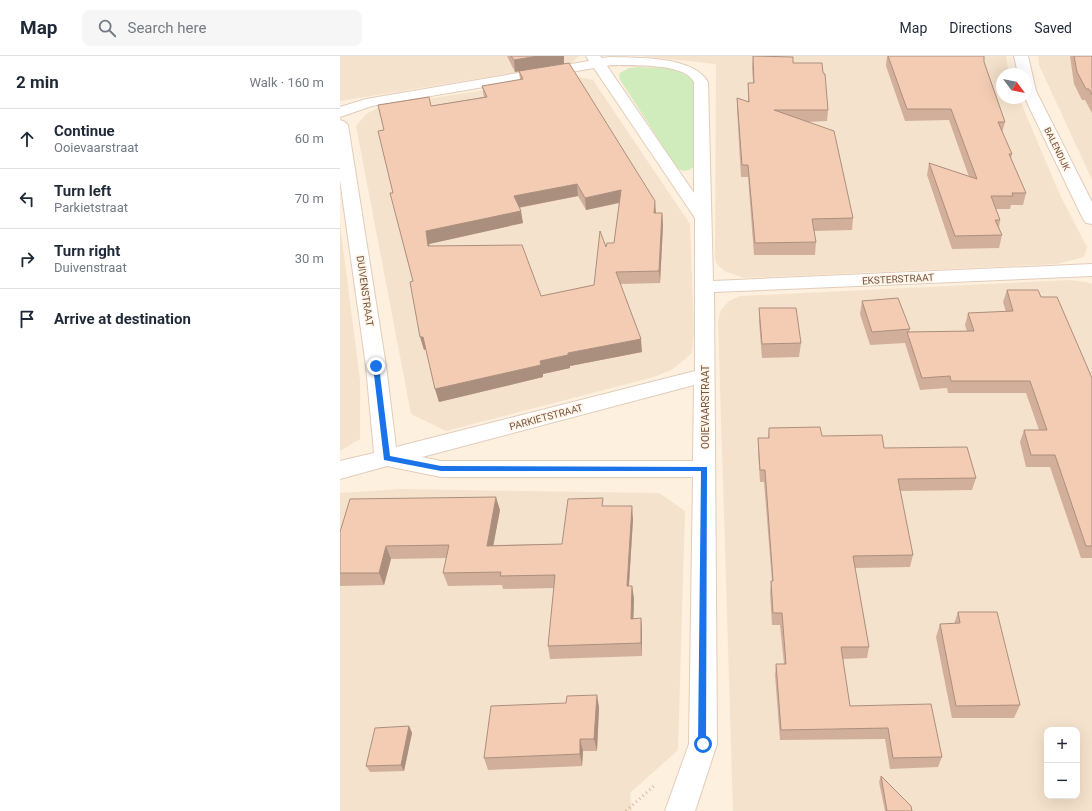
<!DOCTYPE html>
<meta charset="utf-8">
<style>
:root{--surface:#fff;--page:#f6f6f7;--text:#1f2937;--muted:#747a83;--line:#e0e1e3}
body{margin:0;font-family:Roboto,sans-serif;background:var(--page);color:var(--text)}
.controls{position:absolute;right:12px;bottom:12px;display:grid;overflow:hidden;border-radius:8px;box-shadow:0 4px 16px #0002}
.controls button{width:36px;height:36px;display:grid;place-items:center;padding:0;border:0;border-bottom:1px solid var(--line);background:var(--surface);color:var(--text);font:20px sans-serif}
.compass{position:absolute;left:656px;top:12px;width:36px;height:36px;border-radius:50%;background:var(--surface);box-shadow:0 4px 16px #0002;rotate:122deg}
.stop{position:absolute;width:12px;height:12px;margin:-9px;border:3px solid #1a73e8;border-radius:50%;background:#fff}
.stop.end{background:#1a73e8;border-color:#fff;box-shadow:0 1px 4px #0008}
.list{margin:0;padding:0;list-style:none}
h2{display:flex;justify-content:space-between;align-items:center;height:52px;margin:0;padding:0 16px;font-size:17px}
h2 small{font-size:13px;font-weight:400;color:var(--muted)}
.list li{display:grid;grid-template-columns:26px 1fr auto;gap:12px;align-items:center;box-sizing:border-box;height:60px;padding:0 16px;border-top:1px solid var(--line)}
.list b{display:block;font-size:15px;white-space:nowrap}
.list p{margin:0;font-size:13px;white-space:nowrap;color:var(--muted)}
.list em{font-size:13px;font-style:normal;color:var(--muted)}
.icon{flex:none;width:22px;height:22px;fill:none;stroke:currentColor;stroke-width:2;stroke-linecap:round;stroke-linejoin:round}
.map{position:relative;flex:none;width:752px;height:755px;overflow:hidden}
header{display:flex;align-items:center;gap:24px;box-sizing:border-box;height:56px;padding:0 20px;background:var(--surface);border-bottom:1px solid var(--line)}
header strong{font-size:19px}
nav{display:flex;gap:22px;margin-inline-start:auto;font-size:14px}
.search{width:280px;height:36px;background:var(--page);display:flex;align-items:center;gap:10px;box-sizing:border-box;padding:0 14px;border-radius:8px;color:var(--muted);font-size:15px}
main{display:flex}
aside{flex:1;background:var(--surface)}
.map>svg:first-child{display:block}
.residential{fill:#f5e2cc;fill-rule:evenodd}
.green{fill:#d0ebbc}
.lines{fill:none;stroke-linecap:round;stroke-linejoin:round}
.street-casing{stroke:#e2ccba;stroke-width:2}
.path{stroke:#d9af98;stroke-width:3;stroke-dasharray:1 3.5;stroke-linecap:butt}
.street{fill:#fff;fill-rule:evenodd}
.wall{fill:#d2af9b;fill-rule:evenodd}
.shaded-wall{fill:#ab8f7e}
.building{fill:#f4ccb4;stroke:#ab8f7e;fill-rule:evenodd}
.route{fill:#1a73e8}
.labels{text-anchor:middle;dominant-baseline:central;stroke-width:3;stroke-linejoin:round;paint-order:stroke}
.far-street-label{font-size:9px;fill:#745545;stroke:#fff4e5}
.street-label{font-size:10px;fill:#745545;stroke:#fff4e5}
</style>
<header>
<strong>Map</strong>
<div class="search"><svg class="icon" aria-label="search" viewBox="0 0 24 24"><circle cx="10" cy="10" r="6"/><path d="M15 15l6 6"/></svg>Search here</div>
<nav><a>Map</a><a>Directions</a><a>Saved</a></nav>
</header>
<main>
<aside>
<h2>2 min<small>Walk · 160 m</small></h2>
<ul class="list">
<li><svg class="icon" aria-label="ahead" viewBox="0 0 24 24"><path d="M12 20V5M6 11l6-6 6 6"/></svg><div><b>Continue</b><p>Ooievaarstraat</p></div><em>60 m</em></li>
<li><svg class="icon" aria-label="left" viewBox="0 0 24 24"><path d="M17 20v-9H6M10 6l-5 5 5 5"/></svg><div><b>Turn left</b><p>Parkietstraat</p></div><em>70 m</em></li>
<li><svg class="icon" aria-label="right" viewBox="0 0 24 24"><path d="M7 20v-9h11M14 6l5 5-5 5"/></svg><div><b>Turn right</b><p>Duivenstraat</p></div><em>30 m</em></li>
<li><svg class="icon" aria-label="arrive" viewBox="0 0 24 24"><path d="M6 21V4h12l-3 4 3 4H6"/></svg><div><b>Arrive at destination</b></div></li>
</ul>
</aside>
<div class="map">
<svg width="752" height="755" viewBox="0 0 752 755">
<rect width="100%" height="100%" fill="#fef0de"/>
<!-- residential -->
<path class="residential" d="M0 0H239L231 7 204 12 0 45Z
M300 0H666L669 18H662V42H679L720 139 747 191 744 201 717 208 404 222 384 215 377 208 375 203 376 8Z
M698 0H752V124L699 9Z
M235 20 253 24 350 168 354 274 352 297 333 313 314 321 106 375 71 358 16 70 26 58 42 50Z
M0 168 20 324V383L0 395Z
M729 224 746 226 752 228V755H393L378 265 381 254 389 245 400 240ZM707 674H737V740H707Z
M60 433 319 437 345 455 338 694 290 737 292 755H0V437Z"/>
<!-- green -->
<path class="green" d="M299 11C320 12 339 10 354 26V110C348 116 344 116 337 112L279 22 280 17 289 12Z"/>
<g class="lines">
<!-- street casing -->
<g class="street-casing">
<path id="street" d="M246 0H260L262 2 271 1C300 2 353 0 368 26L373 225 752 208V220L374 236 377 688 355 755H325L349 688 353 421H101L47 410 0 423V405L34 397 26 310 0 124V64L5 66 8 69 46 310 56 391 355 315V162L254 12 32 50 0 61V51L26 43 249 5ZM271 9C291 10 344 6 354 26V137L267 10ZM354 329 353 405H101L82 401Z
M674 0H688L696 35 752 146V168L746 167 743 163 693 59 685 42 686 18H678Z"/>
</g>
<!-- path -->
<path class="path" d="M286 755 315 729"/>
<!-- street -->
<use href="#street" class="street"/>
</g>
<!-- wall -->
<path class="wall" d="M167 0H224V7L316 157H322L323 169 320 227 280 228 302 296 230 310V312L203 318V321L99 346 95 333 86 293 84 294 73 225 53 137 44 74 91 50 144 41 142 30 180 24 179 15 175 16ZM238 140 246 154 280 147 274 187 266 191 254 229 201 240 90 190 89 188 183 167 179 152Z
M413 0 453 7 483 17 488 54 487 65 466 66 513 162 512 174 474 175 476 186 475 199H414L408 121H401L397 53V42L408 46V27H413L412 11Z
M547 0H644V6L665 66 662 77 672 98 671 103 686 137 683 149H671L670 153H656L660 164 659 171 662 179 659 192 612 193 587 119 589 107 629 121 609 64 565 65 546 10Z
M730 0H752V57L745 44H742L734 28Z
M667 234 701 241 752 322V502H741L710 411H686L680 386 684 374H699L686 337H608L607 332 580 334 565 287 530 289 520 258 522 245 570 273 569 276 627 275 625 269 628 257 666 256 663 246Z
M419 252 461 287 459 301 422 302 419 266Z
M429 372 482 380 544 392 636 422 632 434 560 435 573 499 570 511 515 512 529 591 527 602 503 603 510 650 602 701 598 711 550 713 545 683 440 684 435 619 436 608H444L440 569H432L430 537 431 525H432L424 426H420L418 395V382H428Z
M264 450 293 463 289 530H292L294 543 293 563 301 562 302 575V600L210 603 208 590 214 532 163 533 162 529 108 530 103 517 107 502 51 503 44 529 0 530V476L160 454 153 489 222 488Z
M618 556 680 649 674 662H612L596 581 600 568H614Z
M259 651 257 695H243L242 710 148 714 144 702Z
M69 670 72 677 64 715 30 716 26 710Z
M541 720 572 755H545L539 726Z"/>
<!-- shaded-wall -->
<path class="shaded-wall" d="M198 0H224V8L175 16 174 4Z
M237 128 238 140 176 152 174 140Z
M281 134 282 146 246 154 245 142Z
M315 145 316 157H314Z
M181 155 183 167 89 188 91 202 88 190 86 175Z
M322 157 323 169 320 227 319 215Z
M80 281H83L86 293 84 294Z
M301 283 302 296 230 310V312L203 318V321L99 346 95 333 200 305 228 297Z
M156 441 160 454 151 502 147 490Z
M292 450 293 463 288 543 287 530Z
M46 490 51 503 44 529 39 517Z
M292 530 294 543 293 575 291 563Z
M301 562 302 575V600L301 587Z
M257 639 259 651 257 695 254 683Z
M69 670 72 677 64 715 61 709Z
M240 683 243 695 242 710 240 698Z"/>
<!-- building -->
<path class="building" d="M171 0H198L174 4Z
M413 0 453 1V7H482L483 17 485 18 488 54H434L494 75 513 162 472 163 476 186 415 187 408 109H402L397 42 409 46 408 27H414Z
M548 0H644V6L665 66H658L672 98H669L686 137H672L673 140H651L660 164H655L662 179 615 180 589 107 637 123 611 53H567Z
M734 0H752V39L749 33H746L737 16Z
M229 7 315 145 314 157H322L319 215 276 216 301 283 228 297V299L200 305 201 309 95 333 83 281H80L70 226 73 225 50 137H53L38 75 44 74 38 49 89 41 91 50 147 41 142 30 183 23 179 15ZM237 128 245 142 281 134 274 187H267L266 191 260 175 254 229 201 240 182 189 88 190 86 175 181 155 174 140Z
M667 234H698L701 241H717L752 322V490H746L715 399H691L684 374H707L690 325H611L610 320 582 322 567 276 634 275 628 257 673 255Z
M558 242 570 273 532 276 522 245Z
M419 252H456L461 287 422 288Z
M480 371 482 380 542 379 544 392 627 391 636 422 558 423 573 499 513 500 529 591H501L510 650 591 648 602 701 553 702 548 672 441 674 436 608H446L442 557H433L431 525H433L425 414H420L418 382H429V372Z
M156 441 147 490 222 488 228 443 263 442 262 450H292L287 530H292L291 563 301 562V587L208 590 215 519 160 520 161 516 103 517 109 489 46 490 39 517H0V476L10 443Z
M618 556H657L680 649 616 650 600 568 620 567Z
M257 639 254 683H240V698L144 702 151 650 226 647 227 640Z
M69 670 61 709 26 710 35 672Z
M541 720 571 750 572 755H547Z"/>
<!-- route -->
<path class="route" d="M36 308 39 310 50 400 101 410 367 411 366 691H360L358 688 361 415H101L44 404 33 310Z"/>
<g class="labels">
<!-- far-street labels -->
<g class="far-street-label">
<text transform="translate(717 93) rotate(64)">BALENDIJK</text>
</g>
<!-- street labels -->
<g class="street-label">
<text transform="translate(558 223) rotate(-3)">EKSTERSTRAAT</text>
<text transform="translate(25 235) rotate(82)">DUIVENSTRAAT</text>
<text transform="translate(365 351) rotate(-90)">OOIEVAARSTRAAT</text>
<text transform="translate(206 361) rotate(-15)">PARKIETSTRAAT</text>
</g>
</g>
</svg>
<div class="controls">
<button>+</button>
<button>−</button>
</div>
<svg class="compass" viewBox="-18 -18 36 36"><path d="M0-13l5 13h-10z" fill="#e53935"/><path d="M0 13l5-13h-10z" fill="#747a83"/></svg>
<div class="stop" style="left:363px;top:688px"></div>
<div class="stop end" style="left:36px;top:310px"></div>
</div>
</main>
